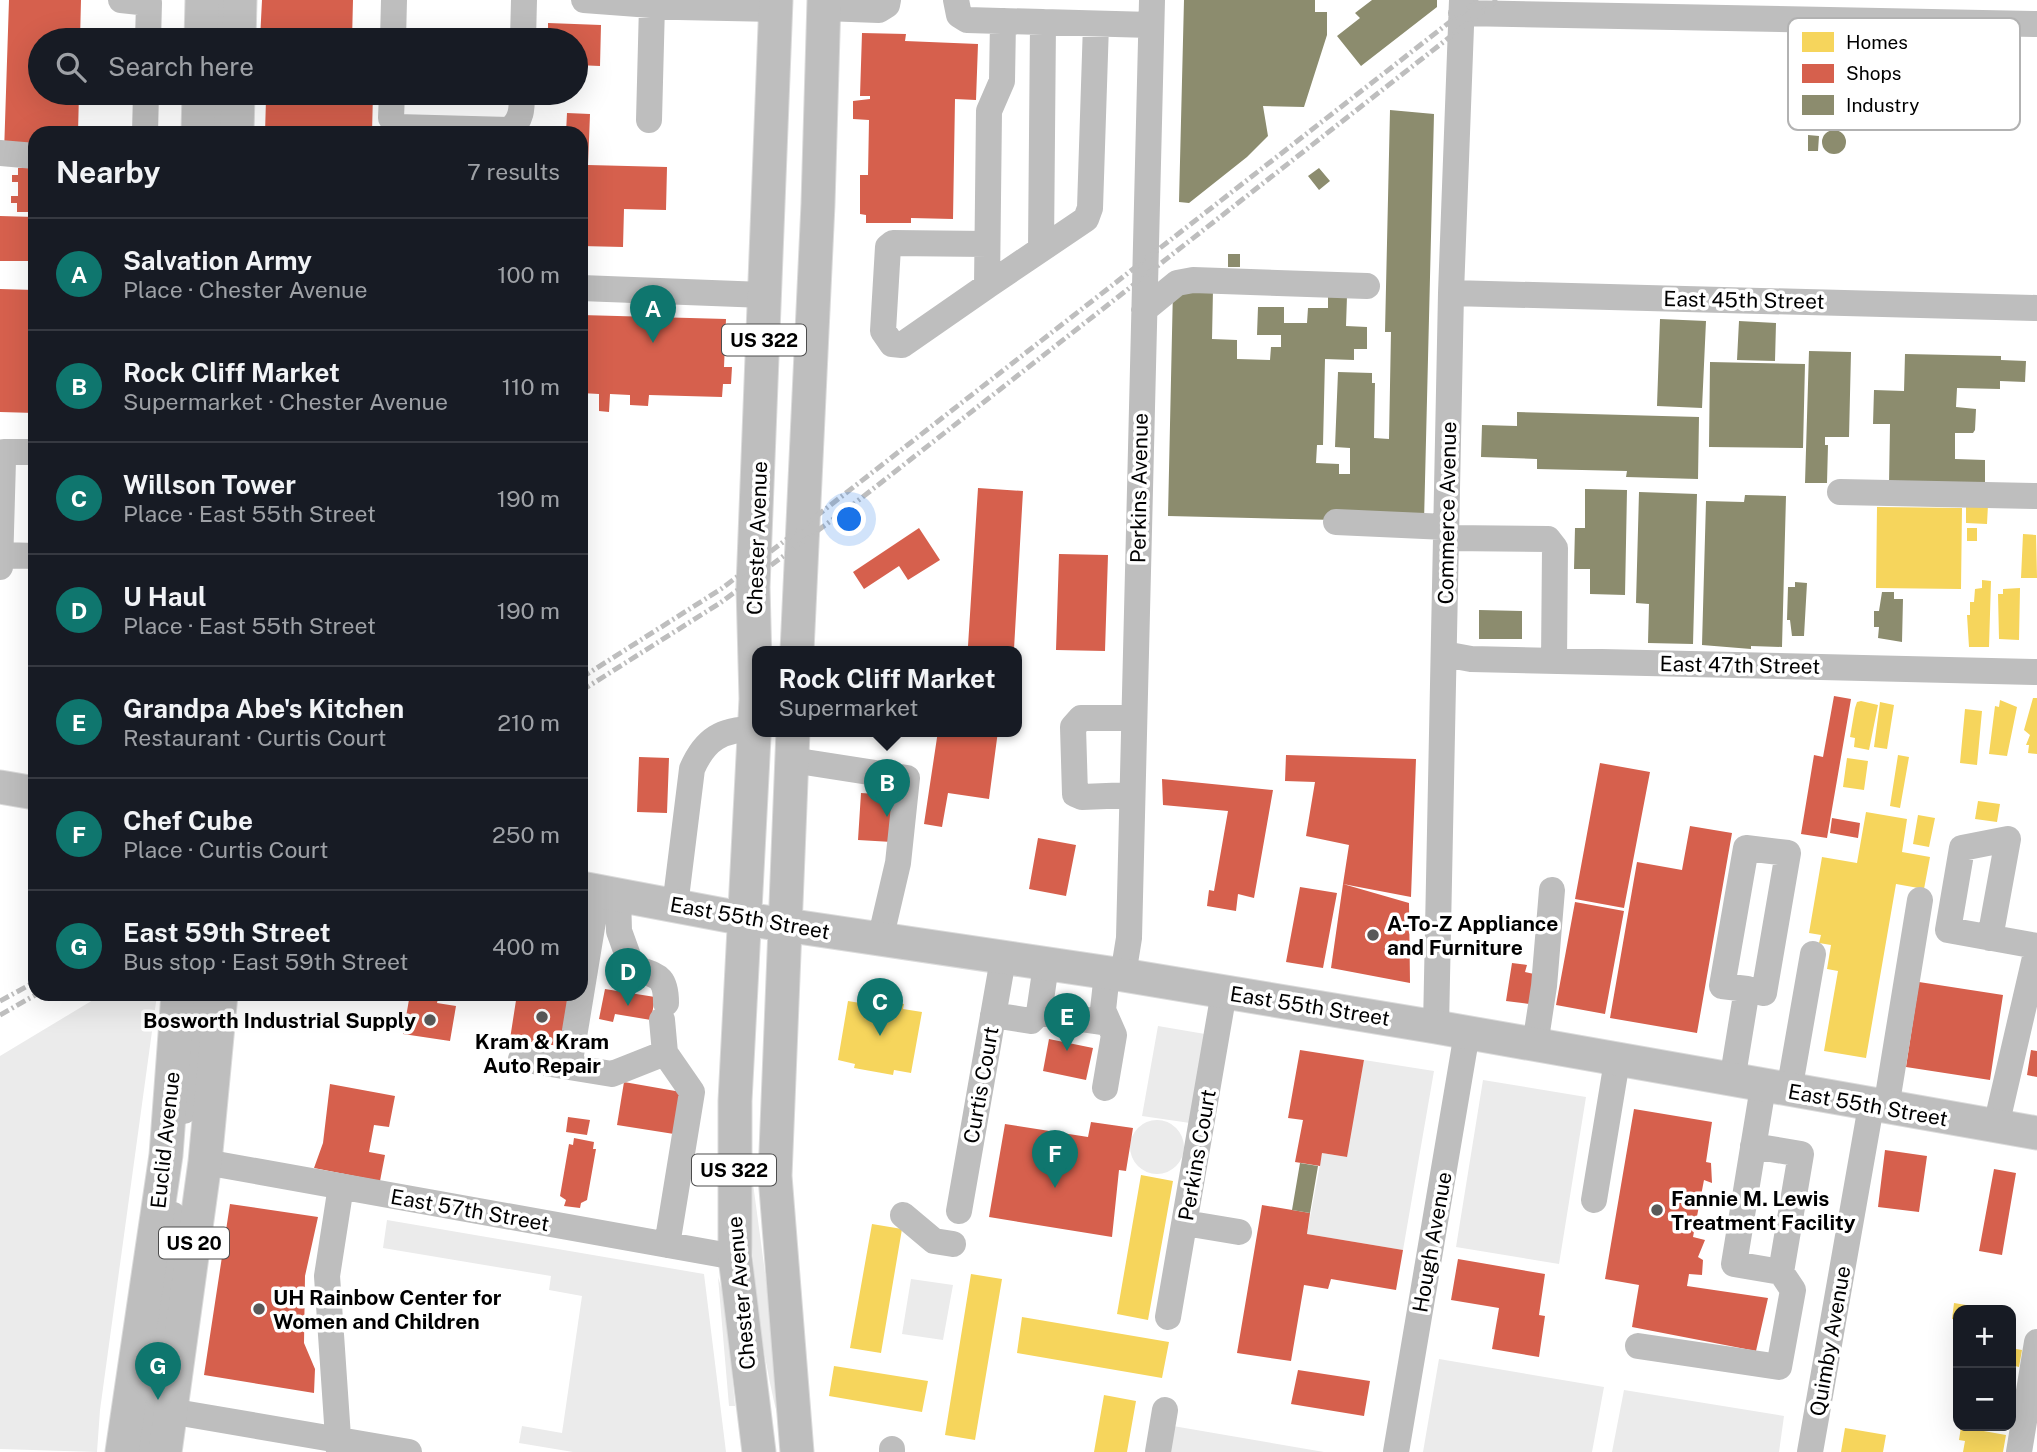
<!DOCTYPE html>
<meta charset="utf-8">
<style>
:root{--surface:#171b24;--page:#20242c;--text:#f1f3f6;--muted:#9ea1a6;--line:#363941;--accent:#0f766e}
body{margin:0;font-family:"Public Sans",sans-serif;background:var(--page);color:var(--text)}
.controls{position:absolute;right:21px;bottom:21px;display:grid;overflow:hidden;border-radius:14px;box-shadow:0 7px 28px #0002}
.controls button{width:63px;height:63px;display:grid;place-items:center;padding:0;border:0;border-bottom:2px solid var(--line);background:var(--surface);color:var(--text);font:35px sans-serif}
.you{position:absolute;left:850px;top:520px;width:24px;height:24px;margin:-18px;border:5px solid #fff;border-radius:50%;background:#1a73e8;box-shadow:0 0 0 10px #1a73e833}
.badge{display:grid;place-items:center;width:46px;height:46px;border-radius:50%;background:var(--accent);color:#fff;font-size:23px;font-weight:700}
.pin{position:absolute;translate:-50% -58px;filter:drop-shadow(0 2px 4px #0008)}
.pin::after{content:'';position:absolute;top:37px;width:24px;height:21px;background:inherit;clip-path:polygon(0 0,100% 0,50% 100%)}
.popup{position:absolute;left:752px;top:646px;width:270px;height:91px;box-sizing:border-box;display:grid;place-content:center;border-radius:14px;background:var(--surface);filter:drop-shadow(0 2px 5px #0005);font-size:23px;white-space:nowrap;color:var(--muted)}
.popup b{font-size:26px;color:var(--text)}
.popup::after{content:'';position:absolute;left:50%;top:100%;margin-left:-14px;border:14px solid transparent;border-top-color:var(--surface)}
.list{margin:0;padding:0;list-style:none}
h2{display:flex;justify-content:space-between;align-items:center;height:91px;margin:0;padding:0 28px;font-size:30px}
h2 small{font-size:23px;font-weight:400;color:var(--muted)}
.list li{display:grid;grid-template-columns:46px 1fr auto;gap:21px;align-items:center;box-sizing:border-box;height:112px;padding:0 28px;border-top:2px solid var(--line)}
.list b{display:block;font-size:26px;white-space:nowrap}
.list p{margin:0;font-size:23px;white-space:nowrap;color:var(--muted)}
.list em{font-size:23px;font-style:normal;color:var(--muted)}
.icon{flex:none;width:38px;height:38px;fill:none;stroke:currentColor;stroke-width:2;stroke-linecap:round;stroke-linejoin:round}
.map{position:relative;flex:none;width:2037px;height:1452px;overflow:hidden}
.search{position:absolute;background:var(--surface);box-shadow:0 7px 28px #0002;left:28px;top:28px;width:560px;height:77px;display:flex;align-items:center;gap:18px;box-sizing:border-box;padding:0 24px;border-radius:38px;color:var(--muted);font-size:26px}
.panel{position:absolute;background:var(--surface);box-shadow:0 7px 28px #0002;left:28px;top:126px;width:560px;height:875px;border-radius:21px}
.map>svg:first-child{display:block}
.green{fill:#ebebeb}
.homes{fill:#f6d55c}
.shops{fill:#d6604d}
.industry{fill:#8c8c6e}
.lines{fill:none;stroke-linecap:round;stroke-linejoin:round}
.major-casing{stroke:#dbdbdb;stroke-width:35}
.minor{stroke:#bebebe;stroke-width:26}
.major{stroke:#bebebe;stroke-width:33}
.rail{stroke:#bebebe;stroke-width:5;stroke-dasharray:10 3.5 2 3.5;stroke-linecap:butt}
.poi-dot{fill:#595959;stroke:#fff;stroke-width:2.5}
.labels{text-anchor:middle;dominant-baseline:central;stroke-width:7;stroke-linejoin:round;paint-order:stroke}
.shield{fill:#fff;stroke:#4c4c4c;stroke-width:2}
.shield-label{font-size:19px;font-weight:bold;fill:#000}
.street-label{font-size:21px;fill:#000;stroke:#fff}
.poi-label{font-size:21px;font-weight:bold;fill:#000;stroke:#fff;text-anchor:start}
.key{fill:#fff;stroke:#b2b2b2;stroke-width:2}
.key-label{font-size:19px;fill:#000}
</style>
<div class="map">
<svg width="2037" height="1452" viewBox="0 0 2037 1452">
<rect width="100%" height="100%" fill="#fff"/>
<!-- green -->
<path class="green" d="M103 994 157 995 100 1410 97 1452 0 1449V1056Z
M1158 1026 1205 1034 1190 1123 1142 1116Z
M1364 1060 1434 1071 1403 1250 1307 1234 1322 1153 1346 1157Z
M1483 1080 1586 1097 1559 1264 1456 1247Z
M1130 1147a27 27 0 1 1 54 0a27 27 0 1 1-54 0Z
M749 1176H752L773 1332 779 1422C758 1340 751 1260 749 1176Z
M387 1220 704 1274 726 1452H573L519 1443 522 1426 562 1433 582 1296 549 1290 551 1276 383 1248Z
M718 1277 725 1300 735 1406H729Z
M911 1279 953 1285 943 1340 902 1334Z
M1439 1359 1604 1387 1592 1452H1423Z
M1624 1390 1784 1416 1779 1452H1612Z
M1173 1426 1324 1452H1168Z"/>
<!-- homes -->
<path class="homes" d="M1966 504 1988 505 1987 524 1966 523Z
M1877 507 1962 508 1961 589 1876 588Z
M1967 528H1977V541H1967Z
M2023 534 2036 535 2037 578H2021Z
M1982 580 1991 581 1989 647H1969L1967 615H1970V602H1974L1975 589 1982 588Z
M2020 588 2019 640 1999 639 1998 594H2003V589Z
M2033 698H2037V754L2028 753 2029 745H2026L2030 735 2024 730Z
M2000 700 2017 707 2007 756 1989 754 1995 706 1999 707Z
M1861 701 1878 705 1869 750 1854 747 1855 738 1850 737 1855 708 1857 702Z
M1880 702 1894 705 1887 749 1874 747Z
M1965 709 1982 711 1977 765 1960 763Z
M1898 755 1909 757 1900 808 1890 806Z
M1847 758 1868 761 1864 790 1843 787Z
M1978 801 2000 804 1997 822 1975 819Z
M1866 812 1907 819 1902 852 1930 857 1924 889 1896 884 1866 1058 1824 1051 1838 971 1827 969 1831 945 1819 943 1821 935 1809 933 1822 857 1857 863Z
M1918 815 1935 818 1929 847 1913 844Z
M867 997 904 1004 903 1009 922 1012 911 1073 894 1070 893 1075 854 1068 855 1064 838 1060 848 1001 866 1004Z
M1141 1175 1173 1181 1148 1320 1117 1314Z
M872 1224 902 1229 881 1353 850 1348Z
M971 1274 1002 1279 975 1440 945 1435Z
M1954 1303 1972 1306V1310H1958V1320L1952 1319Z
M1022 1317 1169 1342 1162 1378 1017 1353Z
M2011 1323 2016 1325 2013 1342H2011Z
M2011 1348 2022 1350 2019 1367 2011 1365Z
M834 1366 928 1381 922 1412 829 1396Z
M1104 1395 1136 1401 1127 1452H1094Z
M1961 1427 2006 1435 2003 1452H1963L1965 1441 1959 1440Z
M1845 1428 1886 1435 1883 1452H1841Z"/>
<!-- shops -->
<path class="shops" d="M9 0H81L80 40H40V93H79L78 133H35V153H4Z
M262 0H353L352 40H260Z
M548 23 601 25 600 66 576 65V40H548Z
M862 33 906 34 905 41 978 44 976 100 955 99 953 219 911 218V223H866V215L860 214V175H868L869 120 853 119V101L870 99V96H860Z
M260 93H373L372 133H265L266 99Z
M567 113 590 114 588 165 667 167 666 210 624 209 623 247 581 246V133H566Z
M18 168H35V212H17V203H11V196H18V182H12V175H18Z
M0 216 35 217V261H0Z
M0 289 35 290V413L0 412Z
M581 315 726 319 724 367H732L731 384H723L722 397 649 395 648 406 630 405V395L610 394 609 412 599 411V394L581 393Z
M978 488 1023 491 1014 649 968 646Z
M919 528 940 560 908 580 899 566 864 589 853 572Z
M1059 554 1108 555 1105 651 1056 650Z
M833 646 854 649V651H832Z
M1834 696 1851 699 1827 838 1801 834 1814 755 1823 757Z
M938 731H998L989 799 948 793 942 827 924 824Z
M1286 755 1416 759 1411 897 1343 884 1349 845 1306 836 1315 782 1285 781Z
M639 757 669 758 667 813 637 812Z
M1600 763 1650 772 1624 908 1575 899Z
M1162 779 1273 790 1254 898 1238 894 1236 911 1207 906 1209 890 1214 891 1228 811 1163 805Z
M861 793 894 795 892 842 858 840Z
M1832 818 1860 823 1858 838 1830 833Z
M1690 826 1732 833 1697 1033 1610 1018 1637 862 1682 870Z
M1038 838 1076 845 1066 896 1029 889Z
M1343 884 1409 903 1410 983 1331 968Z
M1300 887 1337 893 1323 968 1286 962Z
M1575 902 1624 911 1605 1014 1556 1005Z
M1512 963 1527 965 1525 972 1534 974 1529 1004 1506 1001Z
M1919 982 2003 995 1990 1080 1906 1067Z
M605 989 655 997 651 1020 615 1014 613 1022 599 1019Z
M410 994H439L437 1003 456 1006 450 1041 403 1034Z
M517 994H574L566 1047 510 1039Z
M1049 1039 1093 1048 1086 1080 1043 1071Z
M1300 1050 1364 1060 1347 1157 1322 1153 1320 1166 1295 1162 1303 1120 1288 1118Z
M2031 1050 2037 1051V1077L2027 1075Z
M624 1082 681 1092 674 1134 617 1125Z
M330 1084 395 1096 389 1127 374 1125 369 1152 385 1155 380 1181 314 1168 323 1143Z
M1634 1109 1712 1122 1706 1162 1711 1163 1712 1183 1704 1180 1693 1237 1705 1240 1698 1257 1703 1260 1702 1275 1689 1274 1687 1286 1768 1298 1756 1351 1632 1327 1639 1285 1605 1279Z
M568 1117 590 1120 587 1135 566 1132Z
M1091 1122 1133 1128 1126 1171 1119 1170 1112 1237 989 1217 1005 1124 1088 1137Z
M574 1138 594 1142 593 1149H596L587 1200 581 1203 580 1208 564 1206 566 1200 560 1196 569 1144 573 1145Z
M1885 1150 1927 1156 1919 1212 1878 1207Z
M1994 1169 2016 1173 2002 1255 1979 1251Z
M230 1204 318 1217 305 1276 304 1343 315 1369 314 1393 204 1375Z
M1262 1205 1310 1213 1307 1234 1403 1250 1396 1290 1331 1279 1328 1289 1304 1285 1291 1361 1237 1353Z
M1458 1259 1545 1274 1539 1315 1545 1316 1539 1357 1492 1349 1499 1308 1451 1300Z
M1298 1370 1370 1381 1364 1416 1291 1404Z"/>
<!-- industry -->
<path class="industry" d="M1184 0H1315V12H1327V35L1304 107 1263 106 1268 136 1247 157 1189 203 1179 202Z
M1372 0H1437V7L1361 66 1337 36 1360 18 1355 13Z
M1390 110 1434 114 1424 522 1168 516 1173 288 1213 289 1212 339 1237 340V359L1270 360 1271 347H1281V335H1257L1258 307H1284V323H1307L1308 308H1328V296H1347L1346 326 1367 327V349H1354V360L1325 359 1323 445H1317L1316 463 1339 464V474H1350V448L1335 447 1338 372 1372 373V383H1375L1374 438 1389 439 1391 332H1385Z
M1822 142a12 12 0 1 1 24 0a12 12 0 1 1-24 0Z
M1808 135 1819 136 1818 151H1808Z
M1319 168 1330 181 1319 190 1308 176Z
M1228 254H1240V267H1228Z
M1660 319 1706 321 1702 408 1657 406Z
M1739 321 1776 323 1775 361 1737 360Z
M1809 351 1851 352 1849 437H1825V445H1828L1827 483H1805Z
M1905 354 2001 356V360L2026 361 2025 382 2000 381V389L1957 388 1956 407 1976 409 1975 430 1973 433H1955V459L1985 460V487L1889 485 1890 424H1873L1874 390 1904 391Z
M1710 362 1805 364 1803 448 1709 447Z
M1517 412 1699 417 1698 479 1626 477 1627 471 1537 469V459L1481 457 1482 425 1517 426Z
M1585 489 1627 490 1625 595 1590 594V569H1574L1575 528H1585Z
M1639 492 1697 494 1693 644 1648 643 1649 604 1636 603Z
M1745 495 1786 496 1782 647 1751 646V649L1702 645 1706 501 1744 502Z
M1795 582 1807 583 1804 636H1792L1790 620H1787L1788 587H1795Z
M1882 592H1894V599H1903L1902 642 1878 638 1879 627H1874V611H1879Z
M1479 610 1522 611V639H1479Z
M1300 1163 1318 1166 1310 1213 1292 1210Z"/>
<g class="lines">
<!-- major casing -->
<g class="major-casing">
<path id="major" d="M201 40 202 0
M239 40 240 0
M198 133 199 93
M237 133 238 93
M797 651 818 204 824 0
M793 731 775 1176 797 1452
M0 787 35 793
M581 888 745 919 1123 975 1436 1027 2037 1133
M122 1452 166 1155 178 994
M165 1452 205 1162 221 994
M759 1452 735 1257V1101L756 699 753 587 776 0"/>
</g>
<!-- minor -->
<path class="minor" d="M121 0 149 3 148 40
M584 0 678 7 776 9
M956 0 959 15 967 20 1151 25
M824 8 879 10 887 5 888 0
M1461 13 2037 24
M218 40 219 0
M393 40 394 0
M523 40 524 0
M392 93 391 118 397 127 509 130C522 121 522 108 522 93
M649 120 652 5
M145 133 146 93
M214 133 216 93
M0 153 35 156
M987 244 893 243 888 247 883 331 892 344 902 345 987 286 989 111 1002 81 1003 21
M1041 249 1043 22
M987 286 1086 219 1090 208 1096 24
M581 288 765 295
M1451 293 2037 308
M1144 310 1177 283 1193 280 1367 286
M0 460H3L0 567
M3 460 4 452H35
M1840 492 2037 496
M1336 522 1446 527
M1446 538 1548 539 1555 548 1554 661
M2 555 35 556
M1444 654 1471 659 2037 672
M792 760 907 778 898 863 880 940
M1131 795 1082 797 1075 794 1073 727 1081 718H1133
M618 896 619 931 632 967C656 976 666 974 666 1003
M675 906 692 769C705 739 722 729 754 729
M1990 938 2008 839 1962 848 1948 930 2037 946
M1046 965 1039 1013 1108 1023
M1123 975 1129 938 1152 0
M993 1015 1031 1021 1039 1013
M662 1020 665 1053 692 1092 667 1245
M1436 1027 1451 293 1462 0
M1535 1045 1544 986 1552 890
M521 1059 569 1067 598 891
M569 1067 612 1074 665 1053
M1732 1081 1747 989 1764 993 1788 853 1746 848 1722 986 1747 989
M1105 1088 1114 1035 1103 1010 1107 973
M1789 1091 1813 954
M1886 1108 1920 900
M184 1111 194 994
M1996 1126 2037 949
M1753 1146 1801 1154 1781 1272 1734 1264 1763 1087
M205 1162 735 1257
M1594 1200 1617 1061
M959 1211 1003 959
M903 1215 934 1241 953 1244
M1185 1223 1239 1232
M1168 1317 1224 992
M1638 1346 1779 1367 1793 1290 1781 1272
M152 1408 409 1452
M145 1452 173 1215
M339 1452 327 1276 341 1186
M892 1452V1449
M1158 1452 1165 1410
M1396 1452 1467 1033
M1810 1452 1871 1106
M2019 1452 2037 1342"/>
<!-- major -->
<use href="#major" class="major"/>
<!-- rail -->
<path class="rail" d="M581 678 721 589 787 539 1478 0
M581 691 720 603 855 503 1497 0
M0 1001 35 982
M0 1015 37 994"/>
</g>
<!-- markers -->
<g class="poi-dot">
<circle cx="1373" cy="935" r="7"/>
<circle cx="542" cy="1017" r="7"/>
<circle cx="430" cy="1020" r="7"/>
<circle cx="1657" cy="1210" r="7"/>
<circle cx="259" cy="1309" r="7"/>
</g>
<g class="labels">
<!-- shield labels -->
<g class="shield">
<rect x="722" y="324.5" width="84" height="31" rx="5"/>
<rect x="692" y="1154.5" width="84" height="31" rx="5"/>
<rect x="159" y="1227.5" width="70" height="31" rx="5"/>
</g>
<g class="shield-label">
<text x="764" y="340">US 322</text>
<text x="734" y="1170">US 322</text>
<text x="194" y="1243">US 20</text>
</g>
<!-- street labels -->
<g class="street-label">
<text transform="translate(1744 300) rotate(1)">East 45th Street</text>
<text transform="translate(1139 488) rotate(-89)">Perkins Avenue</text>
<text transform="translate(1447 513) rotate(-89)">Commerce Avenue</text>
<text transform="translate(757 538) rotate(-88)">Chester Avenue</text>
<text transform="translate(1740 665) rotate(1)">East 47th Street</text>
<text transform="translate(750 918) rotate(10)">East 55th Street</text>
<text transform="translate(1310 1006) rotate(9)">East 55th Street</text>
<text transform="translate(981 1085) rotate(-80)">Curtis Court</text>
<text transform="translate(1868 1105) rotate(10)">East 55th Street</text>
<text transform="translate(165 1140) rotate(-84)">Euclid Avenue</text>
<text transform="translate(1197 1155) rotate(-80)">Perkins Court</text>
<text transform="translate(470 1210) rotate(10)">East 57th Street</text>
<text transform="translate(1432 1242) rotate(-80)">Hough Avenue</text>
<text transform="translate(741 1293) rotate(-95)">Chester Avenue</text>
<text transform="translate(1830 1341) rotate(-80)">Quimby Avenue</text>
</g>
<!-- poi labels -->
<g class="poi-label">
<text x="1387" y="923">A-To-Z Appliance<tspan x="1387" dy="24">and Furniture</tspan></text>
<text x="416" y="1020" text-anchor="end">Bosworth Industrial Supply</text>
<text x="542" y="1041" text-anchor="middle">Kram &amp; Kram<tspan x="542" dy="24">Auto Repair</tspan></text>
<text x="1671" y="1198">Fannie M. Lewis<tspan x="1671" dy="24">Treatment Facility</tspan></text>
<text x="273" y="1297">UH Rainbow Center for<tspan x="273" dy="24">Women and Children</tspan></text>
</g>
</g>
<!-- legend -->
<rect x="1788" y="18" width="232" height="112" rx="10" class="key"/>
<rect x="1802" y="32" width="32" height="20" fill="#f6d55c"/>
<rect x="1802" y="64" width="32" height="19" fill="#d6604d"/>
<rect x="1802" y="95" width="32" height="20" fill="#8c8c6e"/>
<g class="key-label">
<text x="1846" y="49">Homes</text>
<text x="1846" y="80">Shops</text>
<text x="1846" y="112">Industry</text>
</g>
</svg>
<div class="controls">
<button>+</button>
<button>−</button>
</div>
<div class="you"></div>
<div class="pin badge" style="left:653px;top:343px">A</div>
<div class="pin badge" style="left:887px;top:817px">B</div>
<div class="popup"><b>Rock Cliff Market</b>Supermarket</div>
<div class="pin badge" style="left:880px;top:1036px">C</div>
<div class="pin badge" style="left:628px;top:1006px">D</div>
<div class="pin badge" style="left:1067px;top:1051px">E</div>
<div class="pin badge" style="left:1055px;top:1188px">F</div>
<div class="pin badge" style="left:158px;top:1400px">G</div>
<div class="search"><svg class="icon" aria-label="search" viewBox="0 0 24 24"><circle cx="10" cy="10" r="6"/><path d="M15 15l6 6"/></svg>Search here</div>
<section class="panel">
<h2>Nearby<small>7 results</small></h2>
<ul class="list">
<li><span class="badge">A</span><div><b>Salvation Army</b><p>Place · Chester Avenue</p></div><em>100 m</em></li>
<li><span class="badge">B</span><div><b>Rock Cliff Market</b><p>Supermarket · Chester Avenue</p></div><em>110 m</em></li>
<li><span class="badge">C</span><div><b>Willson Tower</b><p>Place · East 55th Street</p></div><em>190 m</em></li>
<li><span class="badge">D</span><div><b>U Haul</b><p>Place · East 55th Street</p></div><em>190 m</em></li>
<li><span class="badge">E</span><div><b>Grandpa Abe's Kitchen</b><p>Restaurant · Curtis Court</p></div><em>210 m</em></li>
<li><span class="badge">F</span><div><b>Chef Cube</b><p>Place · Curtis Court</p></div><em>250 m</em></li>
<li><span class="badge">G</span><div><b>East 59th Street</b><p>Bus stop · East 59th Street</p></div><em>400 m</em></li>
</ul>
</section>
</div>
